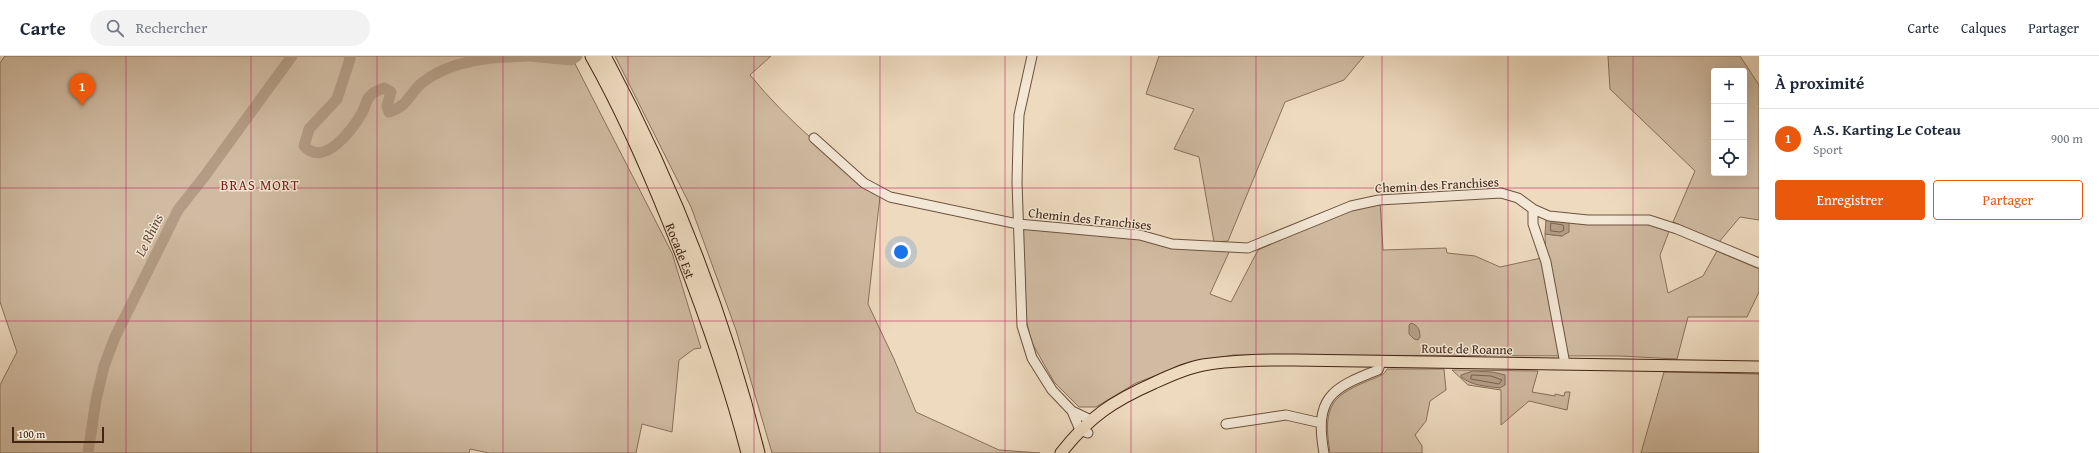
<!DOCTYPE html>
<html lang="fr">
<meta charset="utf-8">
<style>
:root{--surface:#fff;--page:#f2f2f3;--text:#1f2937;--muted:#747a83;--line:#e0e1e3;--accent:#ea580c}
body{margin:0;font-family:"Gentium Book Plus",serif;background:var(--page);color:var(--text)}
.controls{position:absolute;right:12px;top:12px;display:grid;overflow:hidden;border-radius:4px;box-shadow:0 4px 16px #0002}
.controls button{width:36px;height:36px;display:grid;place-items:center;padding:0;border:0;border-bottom:1px solid var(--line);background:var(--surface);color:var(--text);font:20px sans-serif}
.scale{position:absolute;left:12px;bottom:10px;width:92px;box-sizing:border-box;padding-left:4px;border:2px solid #422413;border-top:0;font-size:11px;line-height:14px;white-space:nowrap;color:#422413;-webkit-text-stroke:3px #f3e7d5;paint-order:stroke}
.you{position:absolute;left:901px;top:196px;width:14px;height:14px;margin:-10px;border:3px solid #fff;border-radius:50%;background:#1a73e8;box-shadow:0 0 0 6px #1a73e833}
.badge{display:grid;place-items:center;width:26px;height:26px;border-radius:50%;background:var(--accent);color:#fff;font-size:13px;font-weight:700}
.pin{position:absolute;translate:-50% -33px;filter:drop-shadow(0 1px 2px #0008)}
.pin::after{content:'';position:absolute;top:21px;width:14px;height:12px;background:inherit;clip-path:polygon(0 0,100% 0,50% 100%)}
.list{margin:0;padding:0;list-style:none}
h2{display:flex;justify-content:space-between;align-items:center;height:52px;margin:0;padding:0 16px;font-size:17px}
h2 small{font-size:13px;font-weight:400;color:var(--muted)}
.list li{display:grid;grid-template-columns:26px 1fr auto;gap:12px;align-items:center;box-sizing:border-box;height:60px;padding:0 16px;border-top:1px solid var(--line)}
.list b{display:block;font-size:15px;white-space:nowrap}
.list p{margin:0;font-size:13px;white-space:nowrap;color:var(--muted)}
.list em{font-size:13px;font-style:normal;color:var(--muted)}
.actions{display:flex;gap:8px;padding:12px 16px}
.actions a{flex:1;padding:9px 0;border:1px solid var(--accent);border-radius:4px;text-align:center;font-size:14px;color:var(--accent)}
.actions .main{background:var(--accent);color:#fff}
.icon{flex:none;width:22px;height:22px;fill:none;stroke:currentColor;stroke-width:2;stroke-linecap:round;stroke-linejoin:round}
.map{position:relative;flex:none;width:1759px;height:397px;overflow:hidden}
header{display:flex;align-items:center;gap:24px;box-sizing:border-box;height:56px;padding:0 20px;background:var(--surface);border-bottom:1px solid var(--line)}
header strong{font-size:19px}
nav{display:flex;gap:22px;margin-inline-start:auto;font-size:14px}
.search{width:280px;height:36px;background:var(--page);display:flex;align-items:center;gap:10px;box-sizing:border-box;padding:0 14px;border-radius:22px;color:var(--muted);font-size:15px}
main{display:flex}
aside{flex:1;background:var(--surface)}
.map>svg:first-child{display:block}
.green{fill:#d0bba2;stroke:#89705a;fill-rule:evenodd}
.water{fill:#b39c85;stroke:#866c57}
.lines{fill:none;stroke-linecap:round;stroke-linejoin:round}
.shore{stroke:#7a604c;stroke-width:1}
.river{stroke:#b39c85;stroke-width:11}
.minor-casing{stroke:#6d523e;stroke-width:11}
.major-casing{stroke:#422413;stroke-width:13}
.highway-casing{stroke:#422413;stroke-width:15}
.minor{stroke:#f3e7d5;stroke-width:9}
.major{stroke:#eddabf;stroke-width:11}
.highway{stroke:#eddabf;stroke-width:13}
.grid{fill:none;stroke:#c2185b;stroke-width:1;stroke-opacity:0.55}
.labels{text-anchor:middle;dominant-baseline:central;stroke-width:3;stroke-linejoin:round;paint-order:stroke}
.street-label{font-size:13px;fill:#422413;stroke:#f3e7d5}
.neighbourhood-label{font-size:14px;letter-spacing:1px;fill:#7a1f14;stroke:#f3e7d5}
.water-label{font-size:14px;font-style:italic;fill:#644835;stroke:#f3e7d5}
</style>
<header>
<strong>Carte</strong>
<div class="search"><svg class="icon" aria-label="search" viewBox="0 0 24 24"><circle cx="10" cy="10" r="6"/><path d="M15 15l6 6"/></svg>Rechercher</div>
<nav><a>Carte</a><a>Calques</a><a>Partager</a></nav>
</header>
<main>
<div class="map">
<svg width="1759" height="397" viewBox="0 0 1759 397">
<rect width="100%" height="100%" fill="#eddabf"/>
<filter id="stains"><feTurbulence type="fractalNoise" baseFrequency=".005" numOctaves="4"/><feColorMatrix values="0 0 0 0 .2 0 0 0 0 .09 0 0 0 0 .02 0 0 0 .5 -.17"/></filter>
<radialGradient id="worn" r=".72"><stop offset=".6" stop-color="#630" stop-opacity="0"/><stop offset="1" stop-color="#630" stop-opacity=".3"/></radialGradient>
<!-- green -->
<path class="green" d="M5 0H571L672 197 701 292 694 293 679 304 672 376 642 368 636 397H489L470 393 469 397H0V329L17 296 0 246V7Z
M615 0H771L750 19C789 67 833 101 880 140L868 248 894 303 916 356 999 394 1040 397H772L736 274 691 151Z
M1159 0H1364L1344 24 1285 46 1228 185 1214 186 1199 101 1174 93 1194 53 1146 38Z
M1608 0H1740L1759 29V164L1740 161 1719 186 1673 166 1695 115 1610 33ZM1714 15H1744V117H1714Z
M1380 146 1383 194 1446 192 1447 197 1475 200 1500 211 1546 201 1545 178 1562 180 1569 165 1643 166 1670 173 1660 199 1668 237 1703 220 1717 195 1759 213V236L1747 261H1688L1677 303 1620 300 1233 299 1183 309 1136 327 1096 351H1079L1054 326 1031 285 1023 250V171L1141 182 1230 194 1210 238 1231 246 1258 194 1333 160Z
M1387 313H1444L1446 334 1430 345 1426 365 1415 379 1422 390V397H1330C1322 348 1332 339 1375 322 1380 320 1385 318 1387 313Z
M1452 314 1538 315 1532 336 1555 340V338L1564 340 1565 336H1570L1567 354 1529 345 1501 369V334L1468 329Z
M1664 316 1759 318V397H1641Z"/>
<!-- water -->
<path class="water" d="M1546 163 1569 165V176L1562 180 1545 178Z
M1411 267C1418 269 1420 274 1420 281L1418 284 1414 283 1409 278V269Z
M1473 315 1492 316 1505 319V329L1500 332C1485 330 1473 330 1461 321V319Z"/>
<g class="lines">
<!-- shore -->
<path class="shore" d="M1551 167 1563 169 1564 174 1560 176 1551 175Z
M1472 319 1491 320 1502 324 1499 328 1471 323Z"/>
<!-- river -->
<path class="river" d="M349 0 350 3 337 43 309 73 304 90C324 112 352 74 362 57 365 52 366 44 370 40 373 36 379 34 384 32L391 36 387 50 389 56C410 49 408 38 423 26 453 3 493 1 529 0
M530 0 571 4 577 0
M88 397 96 344 104 310 115 281 178 154 204 121 292 0"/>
<!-- minor casing -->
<g class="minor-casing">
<path id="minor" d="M1032 0 1019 59 1018 86 1017 126 1022 270 1032 302 1052 334 1072 355 1080 374 1088 377
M814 82 864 127 890 141 1018 168 1140 179 1172 188 1248 192 1351 150 1379 144 1501 137 1518 142 1533 153 1549 160 1588 164H1649L1677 173 1759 207
M1533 153V168L1546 206 1565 308
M1072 355 1091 364
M1226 368 1286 359 1321 367
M1324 397C1314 342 1331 332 1378 314L1381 306"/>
</g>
<!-- major casing -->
<g class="major-casing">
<path id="major" d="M1061 397C1089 361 1113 345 1154 327 1169 320 1186 312 1203 309 1233 304 1263 304 1294 304L1759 311"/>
</g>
<!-- highway casing -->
<g class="highway-casing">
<g id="highway">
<path id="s1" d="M592 0C623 55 648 112 671 170 701 245 728 319 748 397"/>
<path d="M604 0C671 125 724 259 758 397"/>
</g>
</g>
<!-- minor -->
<use href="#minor" class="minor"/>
<!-- major -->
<use href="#major" class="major"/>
<!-- highway -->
<use href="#highway" class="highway"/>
</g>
<!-- grid -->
<path class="grid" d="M126 0V397M251 0V397M377 0V397M503 0V397M628 0V397M754 0V397M880 0V397M1005 0V397M1131 0V397M1256 0V397M1382 0V397M1508 0V397M1633 0V397M0 132H1759M0 265H1759"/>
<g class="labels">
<!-- street labels -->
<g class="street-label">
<text transform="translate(1437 129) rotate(-3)">Chemin des Franchises</text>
<text transform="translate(1090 163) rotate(6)">Chemin des Franchises</text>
<text stroke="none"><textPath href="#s1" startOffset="214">Rocade Est</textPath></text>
<text transform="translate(1467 293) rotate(1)">Route de Roanne</text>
</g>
<!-- neighbourhood labels -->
<g class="neighbourhood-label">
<text x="260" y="129">BRAS MORT</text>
</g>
<!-- water labels -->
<g class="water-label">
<text transform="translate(149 179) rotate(-64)">Le Rhins</text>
</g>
</g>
<rect width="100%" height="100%" filter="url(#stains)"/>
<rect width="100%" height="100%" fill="url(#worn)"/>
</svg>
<div class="controls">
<button>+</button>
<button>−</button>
<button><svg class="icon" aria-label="locate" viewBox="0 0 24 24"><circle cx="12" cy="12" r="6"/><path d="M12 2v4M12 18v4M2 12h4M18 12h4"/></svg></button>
</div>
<div class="scale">100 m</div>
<div class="you"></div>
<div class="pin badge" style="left:82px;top:50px">1</div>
</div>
<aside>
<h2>À proximité<small></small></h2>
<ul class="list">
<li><span class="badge">1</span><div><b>A.S. Karting Le Coteau</b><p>Sport</p></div><em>900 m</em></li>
</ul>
<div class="actions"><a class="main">Enregistrer</a><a>Partager</a></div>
</aside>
</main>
